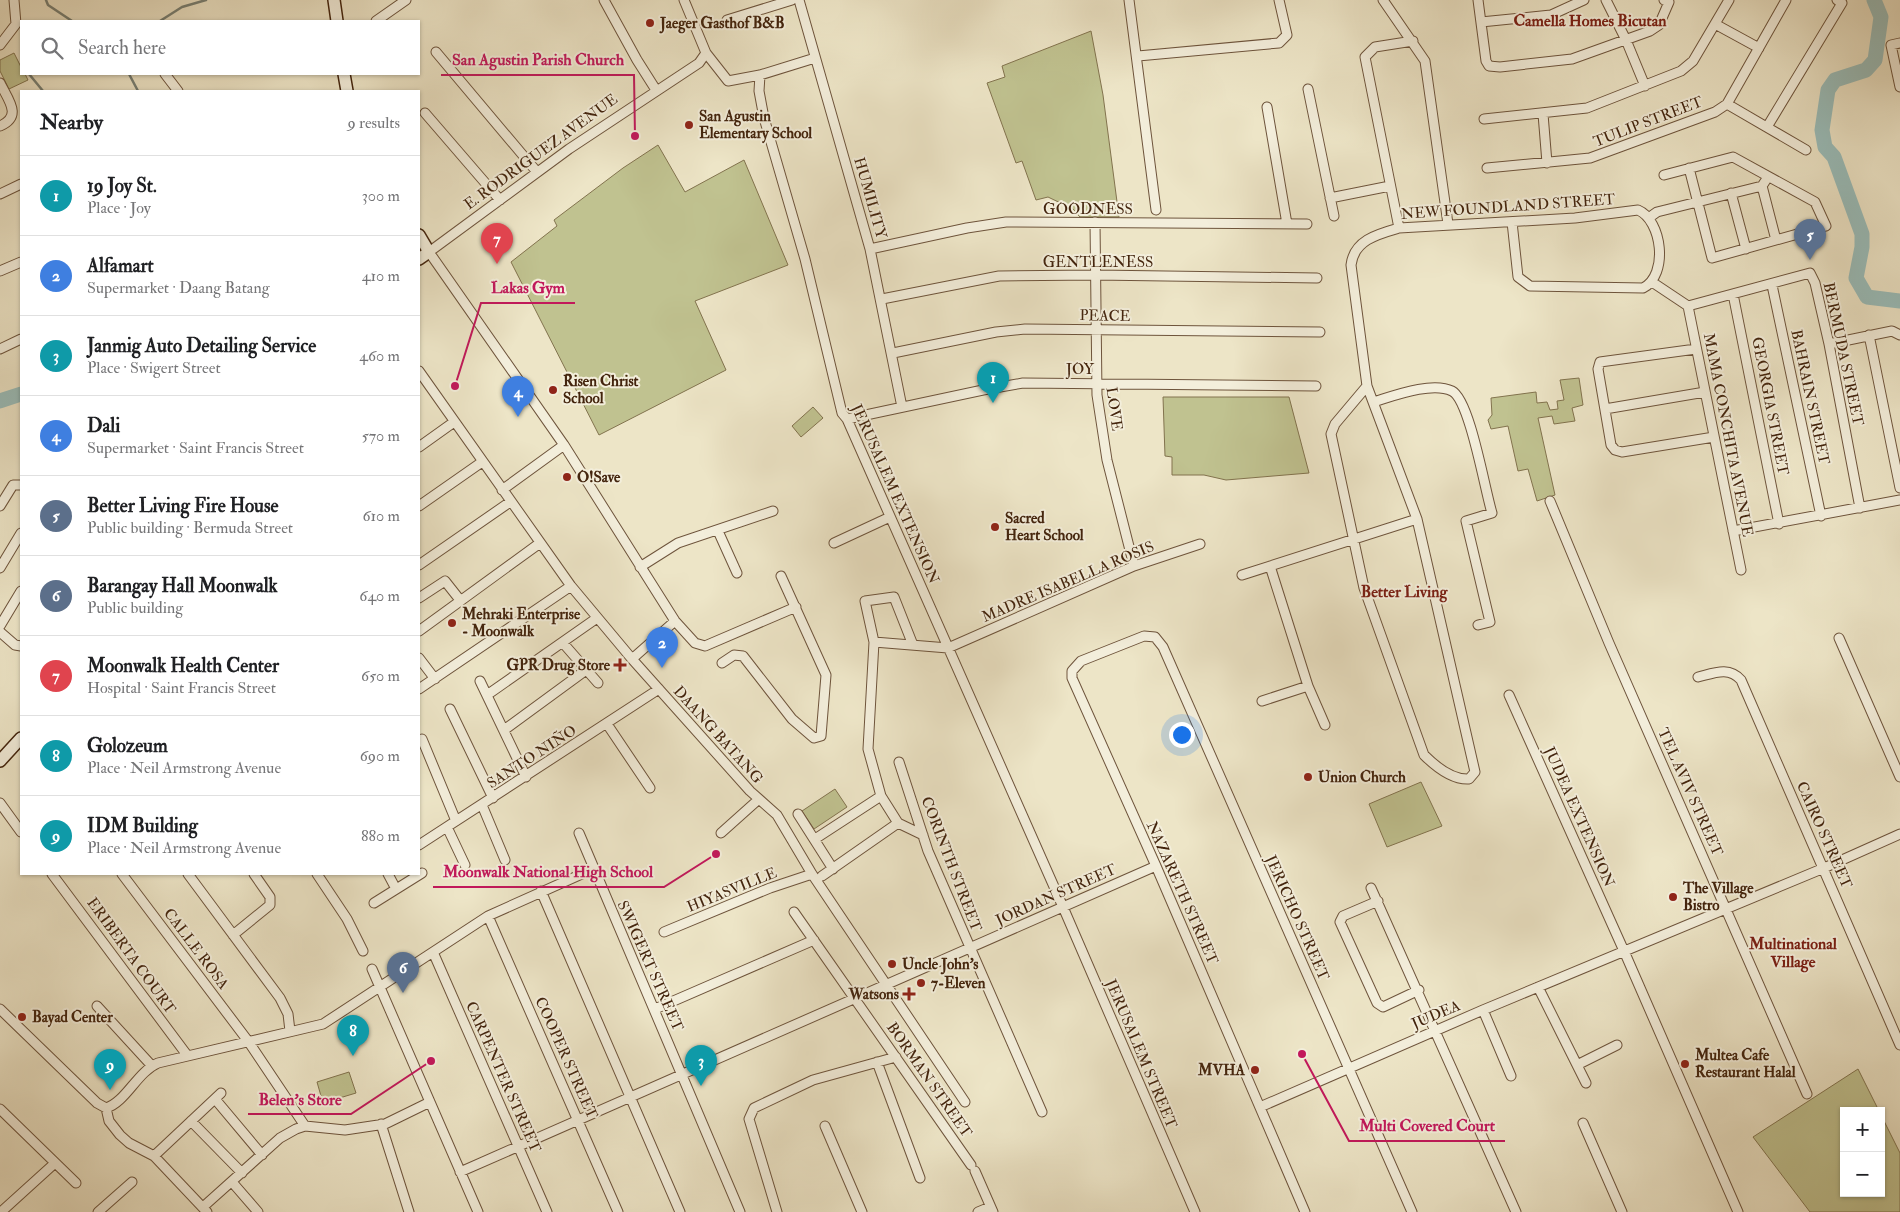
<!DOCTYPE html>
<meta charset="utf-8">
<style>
:root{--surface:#fff;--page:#f2f2f2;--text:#202124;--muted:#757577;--line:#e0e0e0;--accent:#7c3aed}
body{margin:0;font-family:"IM FELL Double Pica",serif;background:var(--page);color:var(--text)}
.controls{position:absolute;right:15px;bottom:15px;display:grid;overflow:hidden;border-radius:0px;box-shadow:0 1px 4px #0004}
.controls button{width:45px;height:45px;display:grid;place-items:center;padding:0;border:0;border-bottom:1px solid var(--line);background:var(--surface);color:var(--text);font:25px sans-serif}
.you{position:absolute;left:1181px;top:734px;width:18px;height:18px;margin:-12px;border:4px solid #fff;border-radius:50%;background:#1a73e8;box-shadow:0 0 0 8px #1a73e833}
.badge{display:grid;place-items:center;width:32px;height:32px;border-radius:50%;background:var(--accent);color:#fff;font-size:16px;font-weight:700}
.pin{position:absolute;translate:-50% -41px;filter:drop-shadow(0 1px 2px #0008)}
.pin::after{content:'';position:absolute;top:26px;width:18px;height:15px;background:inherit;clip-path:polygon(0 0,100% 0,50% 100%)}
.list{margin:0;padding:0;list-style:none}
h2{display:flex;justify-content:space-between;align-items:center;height:65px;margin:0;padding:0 20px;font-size:21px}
h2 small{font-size:16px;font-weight:400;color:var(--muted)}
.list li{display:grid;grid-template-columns:32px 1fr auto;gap:15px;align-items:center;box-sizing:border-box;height:80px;padding:0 20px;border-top:1px solid var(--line)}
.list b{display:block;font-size:19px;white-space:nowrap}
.list p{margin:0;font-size:16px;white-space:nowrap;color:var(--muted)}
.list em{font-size:16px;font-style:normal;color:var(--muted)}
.icon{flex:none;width:28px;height:28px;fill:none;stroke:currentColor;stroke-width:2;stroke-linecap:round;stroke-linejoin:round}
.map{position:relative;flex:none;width:1900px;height:1212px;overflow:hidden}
.search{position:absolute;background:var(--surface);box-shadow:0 1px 4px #0004;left:20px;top:20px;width:400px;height:55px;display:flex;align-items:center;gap:12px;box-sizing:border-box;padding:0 18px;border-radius:0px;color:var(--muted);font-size:19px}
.panel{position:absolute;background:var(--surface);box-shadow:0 1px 4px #0004;left:20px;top:90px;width:400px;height:785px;border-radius:0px}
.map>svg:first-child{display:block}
.green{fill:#c0c290;stroke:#82734e}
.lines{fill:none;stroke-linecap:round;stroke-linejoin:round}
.stream{stroke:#778075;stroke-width:2.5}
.river{stroke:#9abebb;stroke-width:15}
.street-casing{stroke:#6e543c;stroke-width:11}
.secondary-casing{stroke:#43240d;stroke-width:14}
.street{stroke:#f3eedb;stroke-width:9}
.secondary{stroke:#f3eedb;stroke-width:11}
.poi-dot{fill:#8f2418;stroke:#f3eedb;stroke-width:2}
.labels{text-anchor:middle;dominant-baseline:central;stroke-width:4;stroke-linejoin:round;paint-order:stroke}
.poi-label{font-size:15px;font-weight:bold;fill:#43240d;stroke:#f3eedb;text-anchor:start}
.street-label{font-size:15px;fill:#43240d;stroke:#f3eedb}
.neighbourhood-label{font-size:16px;font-weight:bold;fill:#7a1f14;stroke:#f3eedb}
.leader{fill:none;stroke:#c2185b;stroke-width:2}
.callout-dot{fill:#c2185b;stroke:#f3eedb;stroke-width:2}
.callout-label{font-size:16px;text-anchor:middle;font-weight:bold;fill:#c2185b;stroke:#f3eedb;stroke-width:4;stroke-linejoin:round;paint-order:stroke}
</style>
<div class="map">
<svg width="1900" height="1212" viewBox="0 0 1900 1212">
<rect width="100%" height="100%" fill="#ede5c7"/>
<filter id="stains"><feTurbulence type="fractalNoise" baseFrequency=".004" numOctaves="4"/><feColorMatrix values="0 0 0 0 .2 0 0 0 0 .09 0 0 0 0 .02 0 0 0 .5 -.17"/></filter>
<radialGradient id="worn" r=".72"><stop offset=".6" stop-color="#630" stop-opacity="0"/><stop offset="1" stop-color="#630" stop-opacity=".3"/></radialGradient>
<!-- green -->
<path class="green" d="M1091 31 1103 95 1119 217H1080L1073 209 1048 197 1036 200 1022 161 1016 163 987 83 1005 77 1002 66Z
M14 53 21 67V74H25L28 80 9 89 0 71V60Z
M658 145 685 192 744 160 788 265 695 301 726 370 599 435 511 262 557 226 554 220 623 168Z
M1579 378 1583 405 1572 408 1575 421 1554 424 1552 416 1538 418 1555 495 1537 501 1528 469 1518 471 1508 426 1491 429 1488 420 1492 415 1491 398 1536 392 1537 403 1547 402 1550 410 1558 409 1557 401 1564 400 1560 380Z
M1163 397H1289L1309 473 1226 480 1204 475H1172V457L1165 456Z
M813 407 823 418 801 437 792 426Z
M1421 782 1442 826 1387 847 1369 804Z
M835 789 847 807 814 829 802 811Z
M1858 1069 1879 1111H1844V1193H1881V1115L1900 1153V1212H1810L1753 1137Z
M349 1072 356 1093 323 1103 317 1082Z"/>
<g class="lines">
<!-- stream -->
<path class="stream" d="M46 0 48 5 72 21
M160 21 182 7 206 0
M29 74 43 91
M129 74 138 91"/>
<!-- river -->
<path class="river" d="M1874 0 1881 17 1875 60 1866 70 1835 80 1828 90 1822 130 1825 147 1834 157 1862 234V247L1856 278 1867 297 1900 301
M0 401 21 394"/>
<!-- street casing -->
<g class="street-casing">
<path id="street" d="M604 0 637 60 656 90
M684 0 706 53 728 81 760 75 815 58
M799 0 870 249 902 407
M1129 0 1156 210
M1383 0 1425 61 1448 224
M1478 0 1486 61 1489 66 1500 67 1572 59 1650 31 1659 25 1669 2 1664 0
M1606 0 1626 40 1645 86
M727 20 792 0
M376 21 406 0
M1481 22 1551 15 1584 0
M1715 24 1759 48
M1900 43 1891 45 1900 87
M0 45 16 24 14 0
M436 52 537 172
M706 53 699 63 569 149 429 252 564 445 675 621 695 643 705 646 796 607
M1138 56 1279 43 1287 35 1279 0
M165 74 178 91
M760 75 759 91 764 118 805 259 842 413 847 419 1063 907 1195 1212
M0 83C8 100 23 116 0 126
M1308 89 1334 216
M1727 104 1806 150
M1267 107 1287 224
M425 113 500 200
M1543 114 1547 163
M1484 119 1587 108 1681 71 1693 61 1729 0
M1767 127 1842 3 1837 0
M1487 168 1590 158 1715 112 1727 104 1786 0
M1664 175 1733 157 1815 202 1826 226 1712 258 1689 168
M1762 186 1776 240
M1731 193 1746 249
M0 194 21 184
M1330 198 1390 186
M1650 217 1657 212 1762 186 1768 177
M1095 222 1097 395 1107 460 1134 566
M1399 228 1365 57 1375 47 1413 41
M870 249 967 228 1006 222 1307 224
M0 271 21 262
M1652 282 1688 306
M1772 285 1821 516
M1733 294 1779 524
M882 299 999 276 1095 275 1317 278
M1688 306 1810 273 1815 283 1829 344 1860 508
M1688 306 1741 570
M1869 335 1900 488
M1829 344 1892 331 1900 335
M0 349 21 339
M1696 349 1600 362 1598 369 1611 445 1615 450 1622 452 1714 437
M893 353 996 332 1025 329 1320 332
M419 371 571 586 632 659 750 791 777 815 812 874 965 1102
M1367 386 1335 424 1331 434 1364 588 1424 755C1435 766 1452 780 1469 779L1475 772 1417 519 1367 386 1351 265C1354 240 1378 234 1399 228L1575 218 1638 210C1662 220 1669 275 1643 288L1530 286 1518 277 1512 222
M1373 402C1393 396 1432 381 1452 391 1470 400 1485 491 1492 513L1466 521 1490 622 1478 625
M1605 409 1705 392
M847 419 983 390 1023 383 1316 386
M419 447 454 422
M502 490 564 445
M1550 501 1609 643 1807 1094
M0 506 13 485H21
M419 506 482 462
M718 531 737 573
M1733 531 1900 500
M834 543 890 517
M419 565 510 502
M1270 566 1308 686 1325 725
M640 567 678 543 773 511
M0 568 21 533
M1242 575 1417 519
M419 598 445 581 460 600
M0 626 21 591
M419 631 540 543
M0 632 15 645 21 646
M1839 638 1900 777
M874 642 948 648 1134 566 1200 544
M563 643 598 683
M419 658 435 679
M632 659 675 621
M722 663 734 655 743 656 792 719 814 738 821 736 826 675 781 576
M1698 677C1714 673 1729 666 1741 680L1900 1045
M480 681 526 777
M419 689 571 586
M487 695 597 618
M1509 695 1624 951 1738 1212
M1262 701 1308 686
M450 709 493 798
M607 724 650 788
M504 730 586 670
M422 739 456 821
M899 762 928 851 1042 1112
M0 803 21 832
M482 805 505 860
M798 814 833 869
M898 823 881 796 868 749 874 642 865 601 894 597 913 645
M898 823 923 835
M447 827 465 865
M579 833 740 1212
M721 833 759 799
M815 839 881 796
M419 845 659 689
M52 874 187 1055
M122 874 248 1041 305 1126
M188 874 280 998 288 1014 290 1031
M317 874 347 919 363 951
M388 874 396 889
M822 876 898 823
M1371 888 1516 1212
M541 891 680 1212
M1378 901 1343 916 1340 922 1377 1003 1383 1007 1419 990
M374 903 422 873
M794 912 971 1165
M488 916 618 1212
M664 932 770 888 812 874
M233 935 270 905V897L254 874
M433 952 547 1212
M372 969 478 1212
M1538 987 1586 1083
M97 1006 152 1066
M0 1009 97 1103 106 1108C126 1102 137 1072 158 1063L323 1024 488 916 593 869
M655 1009 814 940
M1483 1010 1511 1076
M877 1062 920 1178
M1577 1065 1617 1045
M215 1099 262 1155
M1260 1107 1483 1010 1824 868 1900 834
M106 1108 109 1121 120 1135 129 1143 154 1156 207 1212
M0 1109 76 1183
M191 1121 242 1173
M1583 1123 1622 1212
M381 1124 409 1212
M825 1126 862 1212
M154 1156 221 1093
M975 1171 993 1212
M460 1172 1156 866
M232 1182 258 1212
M203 1207 280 1138 296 1129 305 1126 345 1130 385 1124 430 1102
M1 1212 55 1163
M98 1212 132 1182
M777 1212 749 1119 754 1108 813 1080 896 1057
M978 1212 990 1207
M1305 1212 1156 866 1072 678V671L1081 661 1144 636 1155 637 1163 647 1412 1212"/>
</g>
<!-- secondary casing -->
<g class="secondary-casing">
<path id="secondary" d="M334 0 337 21
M344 74 347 91
M419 235 429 252 419 259
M0 761 21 738"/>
</g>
<!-- street -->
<use href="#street" class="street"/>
<!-- secondary -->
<use href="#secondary" class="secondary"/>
</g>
<!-- markers -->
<g class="poi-dot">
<circle cx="650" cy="23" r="5"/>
<circle cx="689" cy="125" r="5"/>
<circle cx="553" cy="390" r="5"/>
<circle cx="567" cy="477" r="5"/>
<circle cx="995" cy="527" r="5"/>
<circle cx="452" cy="623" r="5"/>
<path d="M617.5 657.5h5v5h5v5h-5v5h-5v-5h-5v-5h5z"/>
<circle cx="1308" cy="777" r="5"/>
<circle cx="1673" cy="897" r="5"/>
<circle cx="892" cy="964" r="5"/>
<circle cx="921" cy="983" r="5"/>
<path d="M906.5 986.5h5v5h5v5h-5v5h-5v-5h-5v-5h5z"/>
<circle cx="22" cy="1017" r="5"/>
<circle cx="1685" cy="1064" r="5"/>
<circle cx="1255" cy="1070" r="5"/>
</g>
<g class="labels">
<!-- poi labels -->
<g class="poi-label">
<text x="660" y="23">Jaeger Gasthof B&amp;B</text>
<text x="699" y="116">San Agustin<tspan x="699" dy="17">Elementary School</tspan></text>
<text x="563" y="381">Risen Christ<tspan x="563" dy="17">School</tspan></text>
<text x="577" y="477">O!Save</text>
<text x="1005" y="518">Sacred<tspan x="1005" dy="17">Heart School</tspan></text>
<text x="462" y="614">Mehraki Enterprise<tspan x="462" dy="17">- Moonwalk</tspan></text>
<text x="610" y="665" text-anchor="end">GPR Drug Store</text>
<text x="1318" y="777">Union Church</text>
<text x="1683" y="888">The Village<tspan x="1683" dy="17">Bistro</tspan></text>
<text x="902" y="964">Uncle John's</text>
<text x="931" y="983">7-Eleven</text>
<text x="899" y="994" text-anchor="end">Watsons</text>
<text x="32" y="1017">Bayad Center</text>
<text x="1695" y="1055">Multea Cafe<tspan x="1695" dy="17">Restaurant Halal</tspan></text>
<text x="1245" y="1070" text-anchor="end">MVHA</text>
</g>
<!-- street labels -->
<g class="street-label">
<text transform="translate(1648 122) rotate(-21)">TULIP STREET</text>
<text transform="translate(541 152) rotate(-36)">E. RODRIGUEZ AVENUE</text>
<text transform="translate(870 198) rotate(74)">HUMILITY</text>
<text transform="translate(1508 207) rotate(-4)">NEW FOUNDLAND STREET</text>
<text x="1088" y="209">GOODNESS</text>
<text x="1098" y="262">GENTLENESS</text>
<text transform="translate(1105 316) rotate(1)">PEACE</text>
<text transform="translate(1843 354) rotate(78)">BERMUDA STREET</text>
<text x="1080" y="369">JOY</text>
<text transform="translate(1810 397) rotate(78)">BAHRAIN STREET</text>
<text transform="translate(1770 406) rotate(79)">GEORGIA STREET</text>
<text transform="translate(1114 409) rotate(82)">LOVE</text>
<text transform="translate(1728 435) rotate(79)">MAMA CONCHITA AVENUE</text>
<text transform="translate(895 494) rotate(66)">JERUSALEM EXTENSION</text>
<text transform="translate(1068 582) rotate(-23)">MADRE ISABELLA ROSIS</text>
<text transform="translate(718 735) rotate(48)">DAANG BATANG</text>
<text transform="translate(532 757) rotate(-33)">SANTO NIÑO</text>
<text transform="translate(1690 792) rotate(66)">TEL AVIV STREET</text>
<text transform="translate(1579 817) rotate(66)">JUDEA EXTENSION</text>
<text transform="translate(1824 835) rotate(66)">CAIRO STREET</text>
<text transform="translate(951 864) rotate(69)">CORINTH STREET</text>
<text transform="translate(732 890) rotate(-22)">HIYASVILLE</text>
<text transform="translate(1182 893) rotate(66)">NAZARETH STREET</text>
<text transform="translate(1056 895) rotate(-24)">JORDAN STREET</text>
<text transform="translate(1297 918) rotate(66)">JERICHO STREET</text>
<text transform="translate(196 949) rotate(53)">CALLE ROSA</text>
<text transform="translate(131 956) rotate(54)">ERIBERTA COURT</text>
<text transform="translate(650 966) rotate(66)">SWIGERT STREET</text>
<text transform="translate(1436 1015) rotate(-23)">JUDEA</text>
<text transform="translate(1141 1054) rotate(67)">JERUSALEM STREET</text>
<text transform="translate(566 1058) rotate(66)">COOPER STREET</text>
<text transform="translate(503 1077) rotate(66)">CARPENTER STREET</text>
<text transform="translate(929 1080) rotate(55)">BORMAN STREET</text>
</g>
<!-- neighbourhood labels -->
<g class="neighbourhood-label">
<text x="1590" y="21">Camella Homes Bicutan</text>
<text x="1404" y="592">Better Living</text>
<text x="1793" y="944">Multinational<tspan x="1793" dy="18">Village</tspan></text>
</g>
</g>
<!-- callouts -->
<path class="leader" d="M635 136L634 75H441M455 386L481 303H575M716 854L664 887H433M431 1061L351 1114H248M1302 1054L1349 1141H1505"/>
<g class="callout-dot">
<circle cx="635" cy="136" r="5"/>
<circle cx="455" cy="386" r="5"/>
<circle cx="716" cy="854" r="5"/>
<circle cx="431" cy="1061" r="5"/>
<circle cx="1302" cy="1054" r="5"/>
</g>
<g class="callout-label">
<text x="538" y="65">San Agustin Parish Church</text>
<text x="528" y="293">Lakas Gym</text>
<text x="548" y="877">Moonwalk National High School</text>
<text x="300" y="1105">Belen's Store</text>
<text x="1427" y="1131">Multi Covered Court</text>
</g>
<rect width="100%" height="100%" filter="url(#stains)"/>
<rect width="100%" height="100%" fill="url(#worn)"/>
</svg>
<div class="controls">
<button>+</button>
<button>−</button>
</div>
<div class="you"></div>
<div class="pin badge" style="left:993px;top:403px;background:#0f9aa8">1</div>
<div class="pin badge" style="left:662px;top:668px;background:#3f7fe0">2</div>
<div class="pin badge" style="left:701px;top:1086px;background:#0f9aa8">3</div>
<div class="pin badge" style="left:518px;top:417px;background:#3f7fe0">4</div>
<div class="pin badge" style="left:1810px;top:260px;background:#5c6f8a">5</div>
<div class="pin badge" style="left:403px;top:993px;background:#5c6f8a">6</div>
<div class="pin badge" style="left:497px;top:264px;background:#e0444e">7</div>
<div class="pin badge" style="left:353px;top:1056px;background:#0f9aa8">8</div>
<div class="pin badge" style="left:110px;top:1090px;background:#0f9aa8">9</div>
<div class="search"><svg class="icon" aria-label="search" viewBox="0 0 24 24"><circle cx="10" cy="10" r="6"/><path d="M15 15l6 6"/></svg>Search here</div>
<section class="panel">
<h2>Nearby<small>9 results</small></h2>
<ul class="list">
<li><span class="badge" style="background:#0f9aa8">1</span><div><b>19 Joy St.</b><p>Place · Joy</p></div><em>300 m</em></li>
<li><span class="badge" style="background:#3f7fe0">2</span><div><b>Alfamart</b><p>Supermarket · Daang Batang</p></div><em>410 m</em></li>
<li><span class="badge" style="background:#0f9aa8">3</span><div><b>Janmig Auto Detailing Service</b><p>Place · Swigert Street</p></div><em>460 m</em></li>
<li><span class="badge" style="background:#3f7fe0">4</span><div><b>Dali</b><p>Supermarket · Saint Francis Street</p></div><em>570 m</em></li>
<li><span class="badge" style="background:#5c6f8a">5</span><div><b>Better Living Fire House</b><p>Public building · Bermuda Street</p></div><em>610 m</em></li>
<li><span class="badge" style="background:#5c6f8a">6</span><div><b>Barangay Hall Moonwalk</b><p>Public building</p></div><em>640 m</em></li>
<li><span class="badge" style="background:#e0444e">7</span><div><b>Moonwalk Health Center</b><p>Hospital · Saint Francis Street</p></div><em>650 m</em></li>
<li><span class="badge" style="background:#0f9aa8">8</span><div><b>Golozeum</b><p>Place · Neil Armstrong Avenue</p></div><em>690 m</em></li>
<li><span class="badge" style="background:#0f9aa8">9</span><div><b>IDM Building</b><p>Place · Neil Armstrong Avenue</p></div><em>880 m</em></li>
</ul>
</section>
</div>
